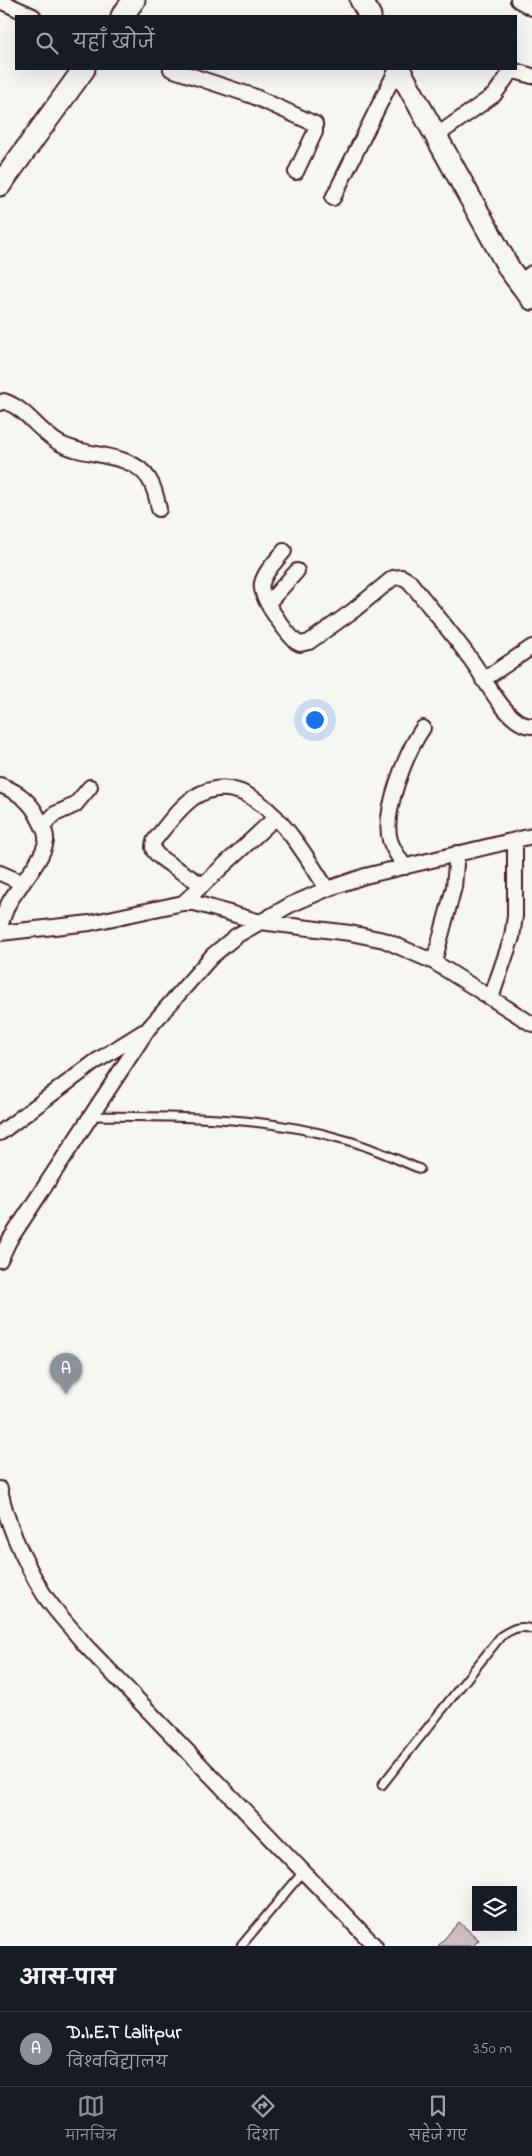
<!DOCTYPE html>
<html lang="hi">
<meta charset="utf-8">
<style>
:root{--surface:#171b24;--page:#242831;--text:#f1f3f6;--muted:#9ea1a6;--line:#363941;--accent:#8c9099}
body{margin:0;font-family:"Indie Flower","Playpen Sans Deva",sans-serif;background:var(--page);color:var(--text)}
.controls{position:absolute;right:15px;bottom:15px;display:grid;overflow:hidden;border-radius:0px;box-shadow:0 5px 20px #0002}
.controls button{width:45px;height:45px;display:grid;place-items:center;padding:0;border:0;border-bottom:1px solid var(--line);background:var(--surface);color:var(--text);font:25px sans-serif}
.you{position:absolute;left:314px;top:719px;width:18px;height:18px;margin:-12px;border:4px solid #fff;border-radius:50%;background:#1a73e8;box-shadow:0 0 0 8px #1a73e833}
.badge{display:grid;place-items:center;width:32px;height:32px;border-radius:50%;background:var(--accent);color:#fff;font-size:16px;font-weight:700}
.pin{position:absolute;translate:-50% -41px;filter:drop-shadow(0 1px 2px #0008)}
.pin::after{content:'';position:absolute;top:26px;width:18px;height:15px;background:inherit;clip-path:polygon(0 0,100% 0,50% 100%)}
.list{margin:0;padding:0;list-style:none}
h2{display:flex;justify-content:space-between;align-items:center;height:65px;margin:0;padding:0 20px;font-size:21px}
h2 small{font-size:16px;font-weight:400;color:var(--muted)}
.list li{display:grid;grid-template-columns:32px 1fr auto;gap:15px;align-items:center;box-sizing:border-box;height:75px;padding:0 20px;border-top:1px solid var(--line)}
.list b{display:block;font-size:19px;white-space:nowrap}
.list p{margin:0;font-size:16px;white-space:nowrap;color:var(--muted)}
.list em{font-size:16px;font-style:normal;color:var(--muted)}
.icon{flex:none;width:28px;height:28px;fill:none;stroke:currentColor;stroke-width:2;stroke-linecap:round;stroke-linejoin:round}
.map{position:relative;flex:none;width:532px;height:1946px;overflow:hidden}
.search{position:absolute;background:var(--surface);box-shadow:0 5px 20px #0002;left:15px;right:15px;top:15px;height:55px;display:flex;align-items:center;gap:12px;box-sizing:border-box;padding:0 18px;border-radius:0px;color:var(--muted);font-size:19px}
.sheet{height:140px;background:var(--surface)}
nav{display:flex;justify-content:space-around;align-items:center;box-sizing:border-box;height:70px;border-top:1px solid var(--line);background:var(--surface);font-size:14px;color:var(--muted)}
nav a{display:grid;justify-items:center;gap:2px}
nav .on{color:var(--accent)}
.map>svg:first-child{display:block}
.building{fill:#ccc1c0;stroke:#4a1f2b}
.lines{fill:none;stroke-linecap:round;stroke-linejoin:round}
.service-casing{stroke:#4a1f2b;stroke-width:11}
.minor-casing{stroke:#4a1f2b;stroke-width:18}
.primary-casing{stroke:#4a1f2b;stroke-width:25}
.service{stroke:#f6f6f2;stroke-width:7}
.minor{stroke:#f6f6f2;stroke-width:14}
.primary{stroke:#f6f6f2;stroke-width:21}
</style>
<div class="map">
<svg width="532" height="1946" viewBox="0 0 532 1946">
<rect width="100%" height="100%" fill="#f6f6f2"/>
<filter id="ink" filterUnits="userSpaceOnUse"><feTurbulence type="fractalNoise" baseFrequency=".02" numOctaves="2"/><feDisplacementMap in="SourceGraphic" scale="10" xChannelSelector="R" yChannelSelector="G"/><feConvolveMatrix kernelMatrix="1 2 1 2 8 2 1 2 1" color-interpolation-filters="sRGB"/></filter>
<g filter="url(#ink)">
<!-- building -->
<path class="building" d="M459 1922 479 1940 473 1946H438Z"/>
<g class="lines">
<!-- service casing -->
<g class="service-casing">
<path id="service" d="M90 1116C175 1117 263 1115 346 1140 371 1147 396 1159 420 1169
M382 1785 501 1636C512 1629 519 1625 532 1629
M241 1946 303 1872"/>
</g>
<!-- minor casing -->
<g class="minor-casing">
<path id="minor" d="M518 0 532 8
M0 1 33 16
M171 69 253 96 315 124V132L296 172
M508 69 532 76
M436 136 494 95 512 70
M333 198 397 69
M519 283 532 273
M0 403 4 401C27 409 38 431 59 443 86 458 131 451 149 479 155 488 157 499 159 509
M284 551C277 560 265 571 262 583 258 596 286 632 296 642L300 644 309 642 354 610 393 578 402 577 409 581C429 606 450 631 469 657 483 674 506 726 532 726
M268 603 297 571
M483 680 532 647
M0 785C18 792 31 801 39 819 43 826 47 834 46 841 43 860 20 884 10 901 5 909 3 918 0 927
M43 826 55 814 75 805 90 787
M405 867C400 859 393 850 390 840 382 812 407 751 423 728
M0 873 23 883
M203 885C192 878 161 861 155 852 152 849 153 845 154 841 166 826 178 809 193 798 252 759 302 850 327 889
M183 903 276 817
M0 933 90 923 183 903H195L260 922 350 933 384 940 434 962 532 1024
M434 962 454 887 457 853
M491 998 512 937 515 916V840
M0 1133 95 1062 143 1032
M0 1260 9 1241 148 1029 212 956 236 936 290 905 327 889 365 876 532 836
M0 1489C7 1526 24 1561 43 1593 55 1612 72 1628 85 1645L375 1946"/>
</g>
<!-- primary casing -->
<g class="primary-casing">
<path id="primary" d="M361 0 370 16
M122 16 134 0
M399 69 510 270 532 299
M0 185 84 69"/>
</g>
<!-- service -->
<use href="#service" class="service"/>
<!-- minor -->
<use href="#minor" class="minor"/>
<!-- primary -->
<use href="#primary" class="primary"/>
</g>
</g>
</svg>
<div class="controls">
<button><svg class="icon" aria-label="layers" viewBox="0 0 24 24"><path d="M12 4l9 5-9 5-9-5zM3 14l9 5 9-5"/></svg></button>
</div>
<div class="you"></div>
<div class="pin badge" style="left:66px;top:1394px">A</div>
<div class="search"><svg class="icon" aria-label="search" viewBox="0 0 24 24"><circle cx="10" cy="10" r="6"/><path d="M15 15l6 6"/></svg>यहाँ खोजें</div>
</div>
<section class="sheet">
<h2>आस-पास<small></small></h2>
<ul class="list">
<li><span class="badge">A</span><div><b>D.I.E.T Lalitpur</b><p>विश्वविद्यालय</p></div><em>350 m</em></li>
</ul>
</section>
<nav>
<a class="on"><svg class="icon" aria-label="map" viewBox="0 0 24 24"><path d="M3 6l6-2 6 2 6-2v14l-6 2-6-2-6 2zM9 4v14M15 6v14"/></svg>मानचित्र</a>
<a><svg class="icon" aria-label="directions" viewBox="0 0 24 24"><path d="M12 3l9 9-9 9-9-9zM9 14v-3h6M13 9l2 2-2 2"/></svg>दिशा</a>
<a><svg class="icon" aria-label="saved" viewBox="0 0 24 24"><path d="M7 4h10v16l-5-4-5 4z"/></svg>सहेजे गए</a>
</nav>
